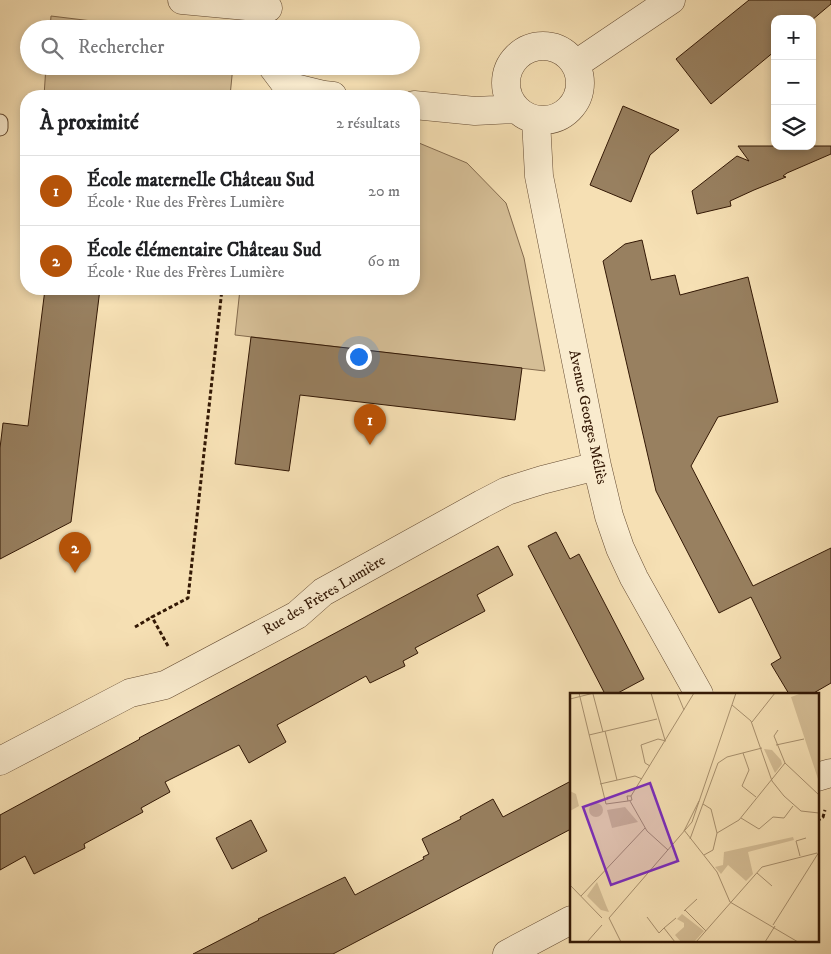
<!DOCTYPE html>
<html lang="fr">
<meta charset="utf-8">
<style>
:root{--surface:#fff;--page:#f2f2f2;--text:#202124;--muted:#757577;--line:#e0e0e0;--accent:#b45309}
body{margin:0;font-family:"IM FELL DW Pica",serif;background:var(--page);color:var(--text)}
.controls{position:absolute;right:15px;top:15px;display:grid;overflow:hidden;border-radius:10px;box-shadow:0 2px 8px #0003}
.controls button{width:45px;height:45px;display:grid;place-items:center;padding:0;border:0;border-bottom:1px solid var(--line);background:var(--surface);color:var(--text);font:25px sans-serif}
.you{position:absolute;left:358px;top:356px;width:18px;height:18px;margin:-12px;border:4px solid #fff;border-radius:50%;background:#1a73e8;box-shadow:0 0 0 8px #1a73e833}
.badge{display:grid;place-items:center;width:32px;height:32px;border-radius:50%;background:var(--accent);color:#fff;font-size:16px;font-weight:700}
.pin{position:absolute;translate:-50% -41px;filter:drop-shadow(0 1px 2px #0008)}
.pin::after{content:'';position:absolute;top:26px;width:18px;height:15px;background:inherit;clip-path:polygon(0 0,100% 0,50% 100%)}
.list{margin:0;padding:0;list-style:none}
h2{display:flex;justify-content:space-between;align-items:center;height:65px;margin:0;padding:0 20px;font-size:21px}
h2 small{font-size:16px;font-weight:400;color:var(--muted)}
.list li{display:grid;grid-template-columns:32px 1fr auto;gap:15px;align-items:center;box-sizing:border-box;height:70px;padding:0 20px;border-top:1px solid var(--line)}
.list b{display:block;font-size:19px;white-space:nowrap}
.list p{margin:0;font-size:16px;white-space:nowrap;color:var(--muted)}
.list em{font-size:16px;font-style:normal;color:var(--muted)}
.icon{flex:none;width:28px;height:28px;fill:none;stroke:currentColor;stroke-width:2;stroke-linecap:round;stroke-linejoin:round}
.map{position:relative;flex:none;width:831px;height:954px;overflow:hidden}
.search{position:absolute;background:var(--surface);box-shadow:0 2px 8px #0003;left:20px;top:20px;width:400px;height:55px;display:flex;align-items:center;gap:12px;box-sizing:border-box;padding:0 18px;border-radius:28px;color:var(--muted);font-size:19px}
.panel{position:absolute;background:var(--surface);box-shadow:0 2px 8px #0003;left:20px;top:90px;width:400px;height:205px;border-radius:20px}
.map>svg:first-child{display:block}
.green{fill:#d5be96;stroke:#846b4e}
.building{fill:#988060;stroke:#331805}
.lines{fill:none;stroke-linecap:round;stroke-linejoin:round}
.service-casing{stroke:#644a31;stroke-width:17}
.minor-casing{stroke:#644a31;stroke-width:29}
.tertiary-casing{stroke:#644a31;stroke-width:29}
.path{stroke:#331805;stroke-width:3;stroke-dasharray:4 2.5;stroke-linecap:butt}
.service{stroke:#f9ebce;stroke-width:15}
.minor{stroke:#f9ebce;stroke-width:28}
.tertiary{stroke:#f9ebce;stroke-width:28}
.labels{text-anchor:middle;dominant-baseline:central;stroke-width:5;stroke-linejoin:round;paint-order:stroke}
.street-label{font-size:15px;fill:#331805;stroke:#f9ebce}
.inset-road{fill:none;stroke:#a8906e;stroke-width:1}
.view{fill:#7b2cbf;fill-opacity:0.15;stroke:#7b2cbf;stroke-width:2.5}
.inset-edge{fill:none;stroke:#331805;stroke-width:2.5}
</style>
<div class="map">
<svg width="831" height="954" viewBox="0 0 831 954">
<rect width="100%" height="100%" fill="#f6e0b4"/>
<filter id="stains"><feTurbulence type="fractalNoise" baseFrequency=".004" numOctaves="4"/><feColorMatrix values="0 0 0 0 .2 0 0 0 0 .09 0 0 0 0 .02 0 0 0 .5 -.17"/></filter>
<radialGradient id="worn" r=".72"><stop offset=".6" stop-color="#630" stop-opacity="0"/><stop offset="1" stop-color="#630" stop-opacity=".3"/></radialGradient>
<!-- green -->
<path class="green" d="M51 16 158 29H50Z
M46 66H233L230 96H44Z
M414 143H419L467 163 506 203 524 258 545 371 235 335 240 289H414Z"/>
<!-- building -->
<path class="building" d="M749 0H831V4L812 20V19H775V51L711 104 676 59Z
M623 106 679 130 650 155 631 202 590 185Z
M738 146H831V154L787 173 783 176 786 177 754 190 730 201 731 206 697 214 692 191 737 156 749 161Z
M642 240 651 280 675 275 680 295 748 277 778 402 718 417 691 466 753 586 831 548V683L812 694H789L771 664 781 658 751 597 719 613 656 491 603 261 625 244Z
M45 289H100L71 522 0 559V448L3 423 28 426Z
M251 337 522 368 515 420 300 395 289 471 235 464Z
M556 532 570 559 579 554 644 679 616 694H605L528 546Z
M498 546 513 575 477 595 485 611 415 648 418 653 403 661 405 666 370 683 366 676 277 725 286 742 249 763 239 745 165 782 170 792 141 808 143 812 84 844 85 848 34 874 25 856 0 870V815L140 739 139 738Z
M571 781V829L333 954H193L259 920 258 919 345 877 355 895 424 859 423 857 429 854 422 839 461 819 460 817 493 799 503 817Z
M251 820 267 851 232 869 216 838Z"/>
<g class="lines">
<!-- service casing -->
<g class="service-casing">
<path id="service" d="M0 122V128"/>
</g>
<!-- minor casing -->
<g class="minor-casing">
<path id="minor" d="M182 0 268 8
M506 83a37 37 0 1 1 74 0a37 37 0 1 1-74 0Z
M576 64 671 0
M272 66 287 86 324 95 333 96
M414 105 475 111 516 109
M536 120 539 176 597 466 609 516 620 548 634 578 699 694
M0 761 130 693 165 685 297 615 323 592 482 504 507 491 542 480 597 466"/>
</g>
<!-- tertiary casing -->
<g class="tertiary-casing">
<path id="tertiary" d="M817 777 831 773
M507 954 571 920"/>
</g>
<!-- path -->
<path class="path" d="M135 627 152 617
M168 646 152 617 188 598 222 289
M817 821 823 817 825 810"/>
<!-- service -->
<use href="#service" class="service"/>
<!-- minor -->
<use href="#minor" class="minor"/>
<!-- tertiary -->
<use href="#tertiary" class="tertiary"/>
</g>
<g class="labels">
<!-- street labels -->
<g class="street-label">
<text transform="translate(588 417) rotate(78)">Avenue Georges Méliès</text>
<text transform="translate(324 595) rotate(-31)">Rue des Frères Lumière</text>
</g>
</g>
<!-- overview -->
<g transform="translate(570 693)">
<rect width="249" height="249" fill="#f6e0b4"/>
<path d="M232 0H249V89L221 4ZM194 56 202 57 211 67 212 71 205 80ZM0 98 6 101 9 113 0 118ZM19 117a7 7 0 1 1 14 0a7 7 0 1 1-14 0ZM55 114 68 129 42 135 37 117ZM223 144 224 147 178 159 183 181 176 188 158 172 151 181 145 174 153 172 154 159ZM27 189 36 212 39 219 31 217 17 203ZM112 221 134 238 124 249H111L105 242 114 234V230L107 226Z" fill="#d5be96"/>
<path class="inset-road" d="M9 0 36 111 58 108M81 0 95 47M107 0 114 17M23 1 33 39M0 6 24 0M162 12 181 28 202 88 214 103 231 118 249 120M182 29 205 0M208 37 204 43 215 70 249 102M35 38 47 87M19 42 87 26M206 52 234 46M173 60 179 77 172 93 186 104M80 73 75 70 71 52 88 46 96 48M30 91 65 83 72 86M61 103H57L58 108 62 107 61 103 124 0M60 108 77 138 98 157M133 111 141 116 147 140 143 157 134 162M171 125 189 136 203 124 214 125 223 113M114 137 147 179 160 209 228 249M114 138 129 108M147 140 169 127 215 70M120 146 148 70 157 64 192 55M230 163 226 148 236 145M187 180 202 193M0 192 32 225M11 203 75 135M115 217 136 238M114 218 127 206M77 224 89 240 94 235 105 249M39 225 122 129 166 0M39 225 51 249M203 232 249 159M94 235 106 225M17 249 32 232M126 249 192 174 247 160M195 249 205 233"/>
<path class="view" d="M80 90 108 168 41 192 13 114Z"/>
<rect width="249" height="249" class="inset-edge"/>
</g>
<rect width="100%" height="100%" filter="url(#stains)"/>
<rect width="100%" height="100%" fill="url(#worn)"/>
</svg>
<div class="controls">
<button>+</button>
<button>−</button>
<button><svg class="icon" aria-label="layers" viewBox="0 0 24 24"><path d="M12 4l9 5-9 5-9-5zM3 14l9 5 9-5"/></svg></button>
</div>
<div class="you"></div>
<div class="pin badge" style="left:370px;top:445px">1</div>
<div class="pin badge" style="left:75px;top:573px">2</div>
<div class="search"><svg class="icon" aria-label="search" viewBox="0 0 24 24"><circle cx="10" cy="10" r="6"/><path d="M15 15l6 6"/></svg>Rechercher</div>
<section class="panel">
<h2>À proximité<small>2 résultats</small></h2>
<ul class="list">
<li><span class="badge">1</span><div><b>École maternelle Château Sud</b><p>École · Rue des Frères Lumière</p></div><em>20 m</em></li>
<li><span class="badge">2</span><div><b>École élémentaire Château Sud</b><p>École · Rue des Frères Lumière</p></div><em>60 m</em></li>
</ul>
</section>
</div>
